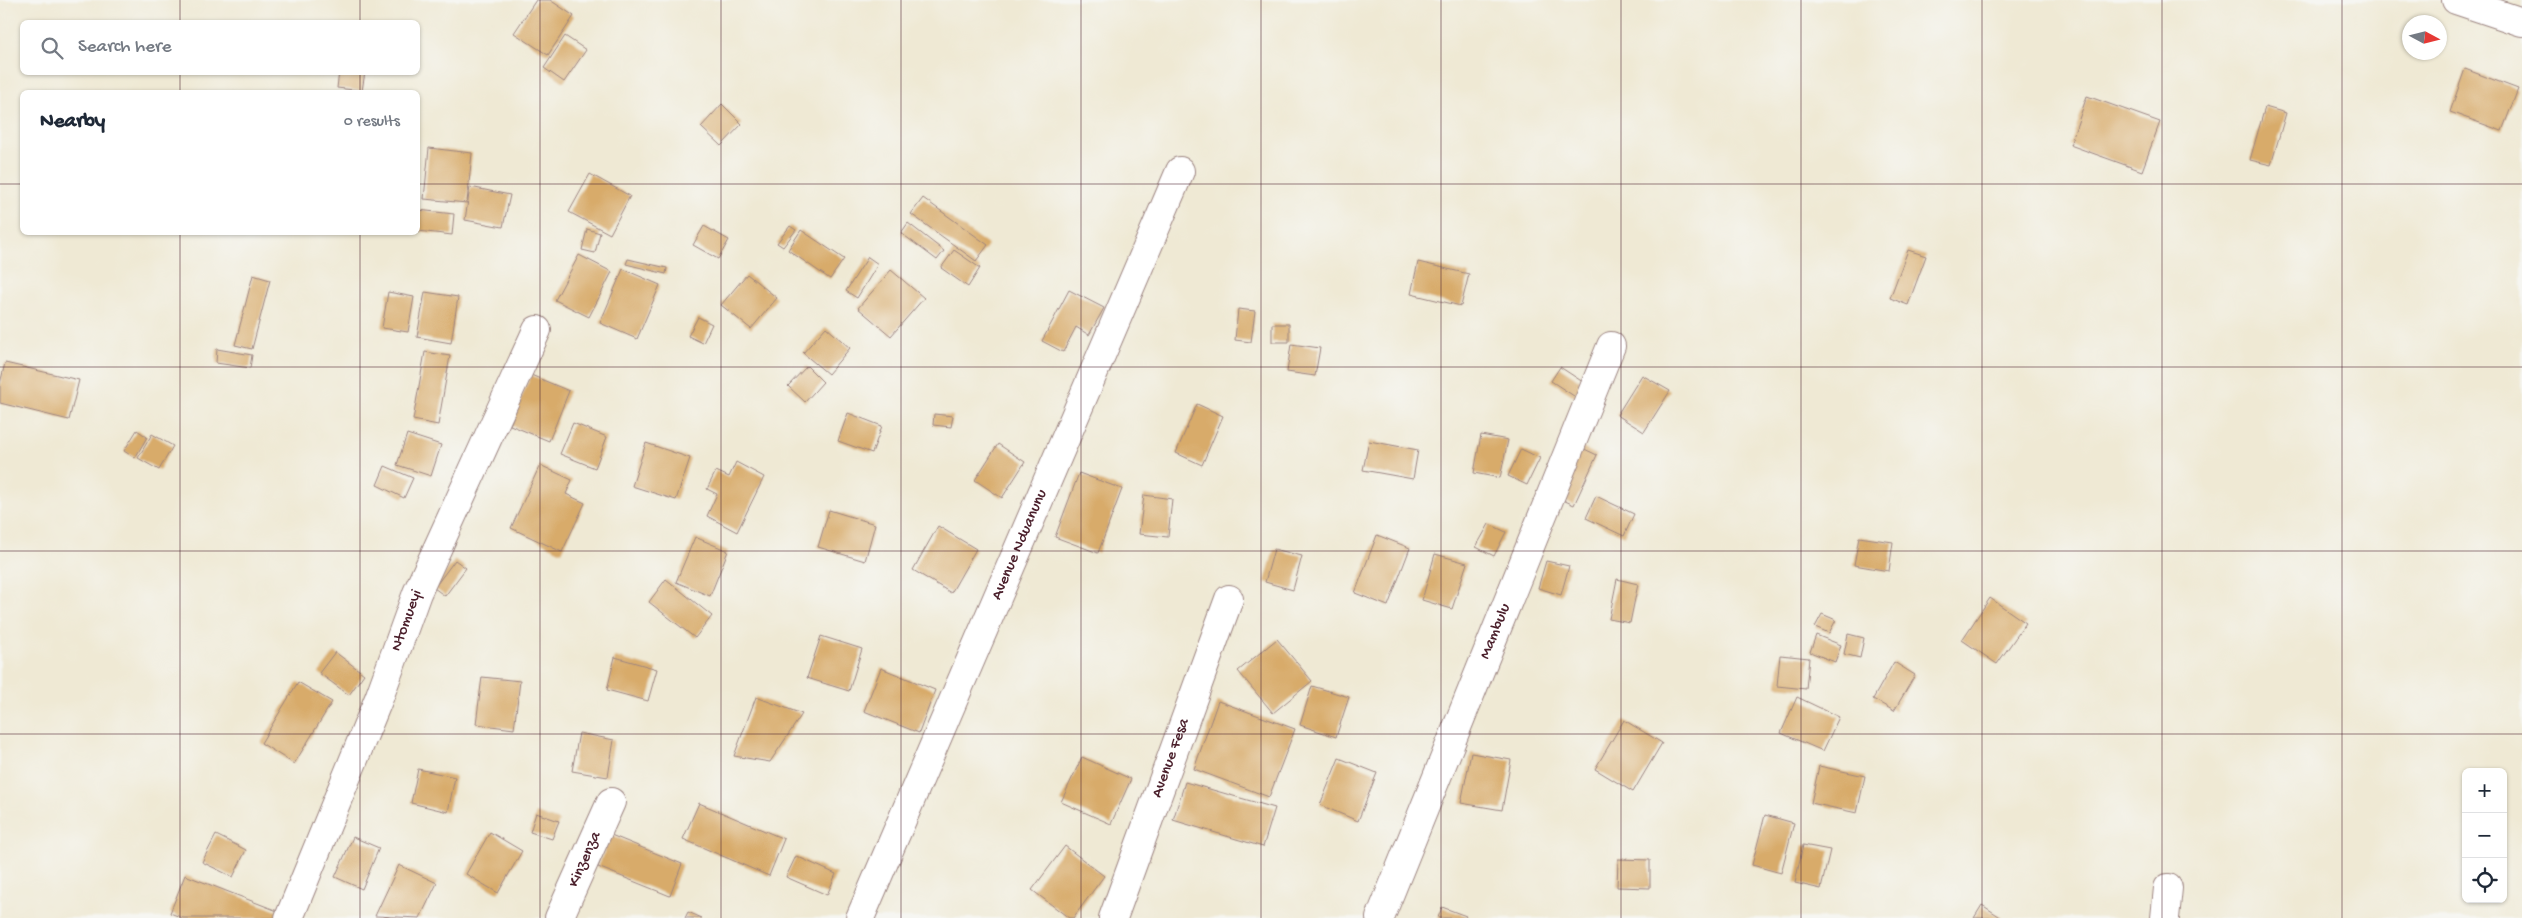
<!DOCTYPE html>
<meta charset="utf-8">
<style>
:root{--surface:#fff;--page:#f6f6f7;--text:#1f2937;--muted:#747a83;--line:#e0e1e3}
body{margin:0;font-family:"Gochi Hand",sans-serif;background:var(--page);color:var(--text)}
.controls{position:absolute;right:15px;bottom:15px;display:grid;overflow:hidden;border-radius:8px;box-shadow:0 1px 4px #0004}
.controls button{width:45px;height:45px;display:grid;place-items:center;padding:0;border:0;border-bottom:1px solid var(--line);background:var(--surface);color:var(--text);font:25px sans-serif}
.compass{position:absolute;left:2402px;top:15px;width:45px;height:45px;border-radius:50%;background:var(--surface);box-shadow:0 1px 4px #0004;rotate:97deg}
.list{margin:0;padding:0;list-style:none}
h2{display:flex;justify-content:space-between;align-items:center;height:65px;margin:0;padding:0 20px;font-size:21px}
h2 small{font-size:16px;font-weight:400;color:var(--muted)}
.icon{flex:none;width:28px;height:28px;fill:none;stroke:currentColor;stroke-width:2;stroke-linecap:round;stroke-linejoin:round}
.map{position:relative;flex:none;width:2522px;height:918px;overflow:hidden}
.search{position:absolute;background:var(--surface);box-shadow:0 1px 4px #0004;left:20px;top:20px;width:400px;height:55px;display:flex;align-items:center;gap:12px;box-sizing:border-box;padding:0 18px;border-radius:8px;color:var(--muted);font-size:19px}
.panel{position:absolute;background:var(--surface);box-shadow:0 1px 4px #0004;left:20px;top:90px;width:400px;height:145px;border-radius:8px}
.map>svg:first-child{display:block}
.building{fill:#d8ab6b}
.lines{fill:none;stroke-linecap:round;stroke-linejoin:round}
.minor-casing{stroke:#9c8480;stroke-width:30}
.tertiary-casing{stroke:#9c8480;stroke-width:30}
.minor{stroke:#fff;stroke-width:28}
.tertiary{stroke:#fff;stroke-width:28}
.grid{fill:none;stroke:#4a1f2b;stroke-width:1;stroke-opacity:0.55}
.labels{text-anchor:middle;dominant-baseline:central;stroke-width:5;stroke-linejoin:round;paint-order:stroke}
.street-label{font-size:16px;fill:#4a1f2b;stroke:#f6f6f2}
</style>
<div class="map">
<svg width="2522" height="918" viewBox="0 0 2522 918">
<rect width="100%" height="100%" fill="#f6f6f2"/>
<filter id="ink" filterUnits="userSpaceOnUse"><feTurbulence type="fractalNoise" baseFrequency=".02" numOctaves="2"/><feDisplacementMap in="SourceGraphic" scale="10" xChannelSelector="R" yChannelSelector="G"/><feConvolveMatrix kernelMatrix="1 2 1 2 8 2 1 2 1" color-interpolation-filters="sRGB"/></filter>
<filter id="wash" filterUnits="userSpaceOnUse"><feTurbulence type="fractalNoise" baseFrequency=".0096" numOctaves="4" result="noise"/><feDisplacementMap in="SourceGraphic" scale="20" xChannelSelector="R" yChannelSelector="G"/><feGaussianBlur stdDeviation="1.12" result="paint"/><feColorMatrix in="noise" values="0 0 0 0 0 0 0 0 0 0 0 0 0 0 0 0 0 1.4 0 .05"/><feComposite in="paint" operator="in"/></filter>
<g filter="url(#wash)">
<rect width="100%" height="100%" fill="#efe9d4"/>
<g id="blocks">
<!-- building -->
<path class="building" d="M536 0H550L574 16 548 55 514 33Z
M565 36 586 50 564 82 544 68Z
M2465 69 2518 89 2502 131 2450 112Z
M339 72H365L362 91 337 88Z
M2087 96 2160 122 2142 171 2070 145Z
M722 104 742 124 721 146 701 127Z
M2265 107 2286 113 2271 165 2250 160Z
M429 148 472 153 467 203 424 199Z
M590 174 630 196 610 234 569 212Z
M470 187 510 195 503 227 465 220Z
M923 198 988 245 976 261 911 214Z
M418 210 454 214 452 235 418 231Z
M908 223 944 251 937 260 901 233Z
M704 226 729 240 718 259 693 245Z
M790 226 796 230 783 247 777 243Z
M587 229 600 233 595 253 582 250Z
M801 230 844 259 830 279 788 250Z
M954 250 980 268 968 287 941 268Z
M1908 250 1926 256 1908 305 1890 298Z
M579 255 612 272 589 317 555 300Z
M868 257 878 264 857 298 846 291Z
M628 259 667 268 666 274 626 264Z
M1418 262 1469 274 1461 306 1411 294Z
M623 269 660 285 637 339 600 323Z
M891 270 924 298 891 336 858 308Z
M747 274 777 298 751 329 721 305Z
M253 275 270 280 252 349 235 345Z
M1069 290 1104 308 1089 335 1076 327 1063 352 1042 341Z
M388 292 414 297 408 332 382 328Z
M425 292 458 297 451 343 417 337Z
M1238 309 1255 311 1251 342 1235 340Z
M698 317 712 324 703 343 688 336Z
M1272 324H1289V342H1272Z
M826 327 850 348 828 374 803 353Z
M1291 344 1320 348 1315 376 1287 372Z
M217 349 252 355 250 368 216 363Z
M425 352 450 356 438 425 413 420Z
M5 363 79 380 69 420 0 403V384Z
M807 366 823 382 805 402 788 386Z
M1560 367 1586 384 1577 398 1551 381Z
M531 375 569 391 549 441 510 425Z
M1642 375 1670 391 1644 432 1617 415Z
M1197 404 1223 416 1202 465 1176 453Z
M848 413 882 426 872 453 838 441Z
M934 414 953 416 951 427 933 425Z
M573 423 607 437 595 468 560 454Z
M137 430 147 437 135 458 124 451Z
M152 434 173 446 159 470 138 458Z
M407 434 441 445 431 476 397 465Z
M1481 435 1508 440 1500 478 1474 473Z
M1369 441 1418 450 1413 479 1363 470Z
M646 443 690 458 676 500 632 486Z
M998 444 1025 462 1002 498 975 480Z
M1578 446 1597 455 1574 505 1554 496Z
M1521 449 1540 458 1527 485 1508 476Z
M736 462 764 477 737 532 707 516 717 494 707 489 716 471 729 477Z
M540 465 572 480 566 494 585 503 562 552 511 528Z
M385 466 413 478 404 498 377 485Z
M1079 473 1122 489 1098 553 1055 537Z
M1144 495 1172 499 1168 537 1139 534Z
M1596 496 1634 514 1624 536 1586 518Z
M829 510 875 524 865 561 818 547Z
M1489 524 1506 532 1494 556 1476 547Z
M938 526 976 549 951 593 913 570Z
M1377 535 1410 548 1388 606 1355 593Z
M695 537 728 551 710 596 676 582Z
M1859 537 1893 542 1889 571 1854 565Z
M1274 549 1302 556 1293 590 1265 582Z
M1435 554 1467 563 1452 609 1422 600Z
M455 560 466 568 445 596 434 588Z
M1546 561 1569 566 1561 595 1538 588Z
M666 579 712 616 695 638 649 602Z
M1617 579 1638 584 1630 623 1609 619Z
M1990 598 2026 623 1997 664 1962 640Z
M1822 614 1836 620 1829 633 1815 627Z
M1848 634 1864 638 1860 658 1844 654Z
M1816 635 1841 645 1835 662 1810 652Z
M821 636 862 649 849 691 807 678Z
M1277 639 1312 681 1273 713 1238 671Z
M335 652 364 674 349 695 319 673Z
M1780 655 1809 658 1806 689 1777 686Z
M615 657 657 669 648 701 607 690Z
M1894 662 1915 675 1894 711 1873 699Z
M881 668 935 690 919 733 864 711Z
M482 677 520 681 514 729 476 724Z
M298 682 332 702 294 764 261 743Z
M1312 686 1349 697 1336 737 1300 725Z
M756 697 802 714 770 762 734 756Z
M1797 697 1839 717 1823 751 1781 733Z
M1218 701 1295 729 1269 797 1194 769Z
M1624 720 1662 743 1633 792 1595 769Z
M579 733 614 740 608 777 572 771Z
M1471 753 1511 760 1502 810 1461 803Z
M1082 757 1131 779 1111 824 1061 802Z
M1339 758 1377 773 1358 821 1320 805Z
M1819 766 1865 776 1857 813 1811 803Z
M418 769 455 777 448 812 411 803Z
M1185 782 1275 808 1263 847 1173 820Z
M699 803 784 839 769 876 683 839Z
M536 813 559 821 552 839 530 832Z
M1765 815 1794 823 1781 873 1752 865Z
M490 832 522 851 498 893 466 874Z
M216 835 246 850 233 877 202 862Z
M611 835 682 864 670 896 598 867Z
M353 837 379 848 362 889 335 877Z
M1803 845 1830 850 1821 889 1795 883Z
M1065 846 1104 876 1073 918H1069L1032 890Z
M796 856 836 874 827 895 786 877Z
M1618 859 1650 860V888L1617 887Z
M399 865 437 883 420 918 375 916Z
M185 875 280 912 277 918H183L170 913Z
M1982 905 2002 918H1974Z
M1442 907 1466 916 1465 918H1438Z
M688 912 702 918H685Z"/>
</g>
</g>
<g filter="url(#ink)">
<use href="#blocks" fill-opacity="0" stroke="#9c8480" stroke-width="1"/>
<g class="lines">
<!-- minor casing -->
<g class="minor-casing">
<g id="minor">
<path id="s1" d="M289 918 379 698 417 593 537 330"/>
<path id="s2" d="M559 918 611 802"/>
<path id="s3" d="M860 918 1180 171"/>
<path id="s4" d="M1113 918 1229 599"/>
<path id="s5" d="M1380 918 1611 346"/>
<path d="M2165 918 2168 888"/>
</g>
</g>
<!-- tertiary casing -->
<g class="tertiary-casing">
<path id="tertiary" d="M2456 0 2522 22"/>
</g>
<!-- minor -->
<use href="#minor" class="minor"/>
<!-- tertiary -->
<use href="#tertiary" class="tertiary"/>
</g>
</g>
<!-- grid -->
<path class="grid" d="M180 0V22M360 0V22M540 0V918M721 0V918M901 0V918M1081 0V918M1261 0V918M1441 0V918M1621 0V918M1801 0V918M1982 0V918M2162 0V918M2342 0V918M180 72V92M360 72V92M0 184H22M418 184H2522M180 232V918M360 232V918M0 367H2522M0 551H2522M0 734H2522"/>
<g class="labels">
<!-- street labels -->
<g class="street-label">
<text stroke="none"><textPath href="#s3" startOffset="406">Avenue Nduanunu</textPath></text>
<text stroke="none"><textPath href="#s1" startOffset="320">Ntomueyi</textPath></text>
<text stroke="none"><textPath href="#s5" startOffset="309">Mambulu</textPath></text>
<text stroke="none"><textPath href="#s4" startOffset="170">Avenue Fesa</textPath></text>
<text stroke="none"><textPath href="#s2" startOffset="64">Kinzenza</textPath></text>
</g>
</g>
</svg>
<div class="controls">
<button>+</button>
<button>−</button>
<button><svg class="icon" aria-label="locate" viewBox="0 0 24 24"><circle cx="12" cy="12" r="6"/><path d="M12 2v4M12 18v4M2 12h4M18 12h4"/></svg></button>
</div>
<svg class="compass" viewBox="-18 -18 36 36"><path d="M0-13l5 13h-10z" fill="#e53935"/><path d="M0 13l5-13h-10z" fill="#747a83"/></svg>
<div class="search"><svg class="icon" aria-label="search" viewBox="0 0 24 24"><circle cx="10" cy="10" r="6"/><path d="M15 15l6 6"/></svg>Search here</div>
<section class="panel">
<h2>Nearby<small>0 results</small></h2>
<ul class="list">
</ul>
</section>
</div>
